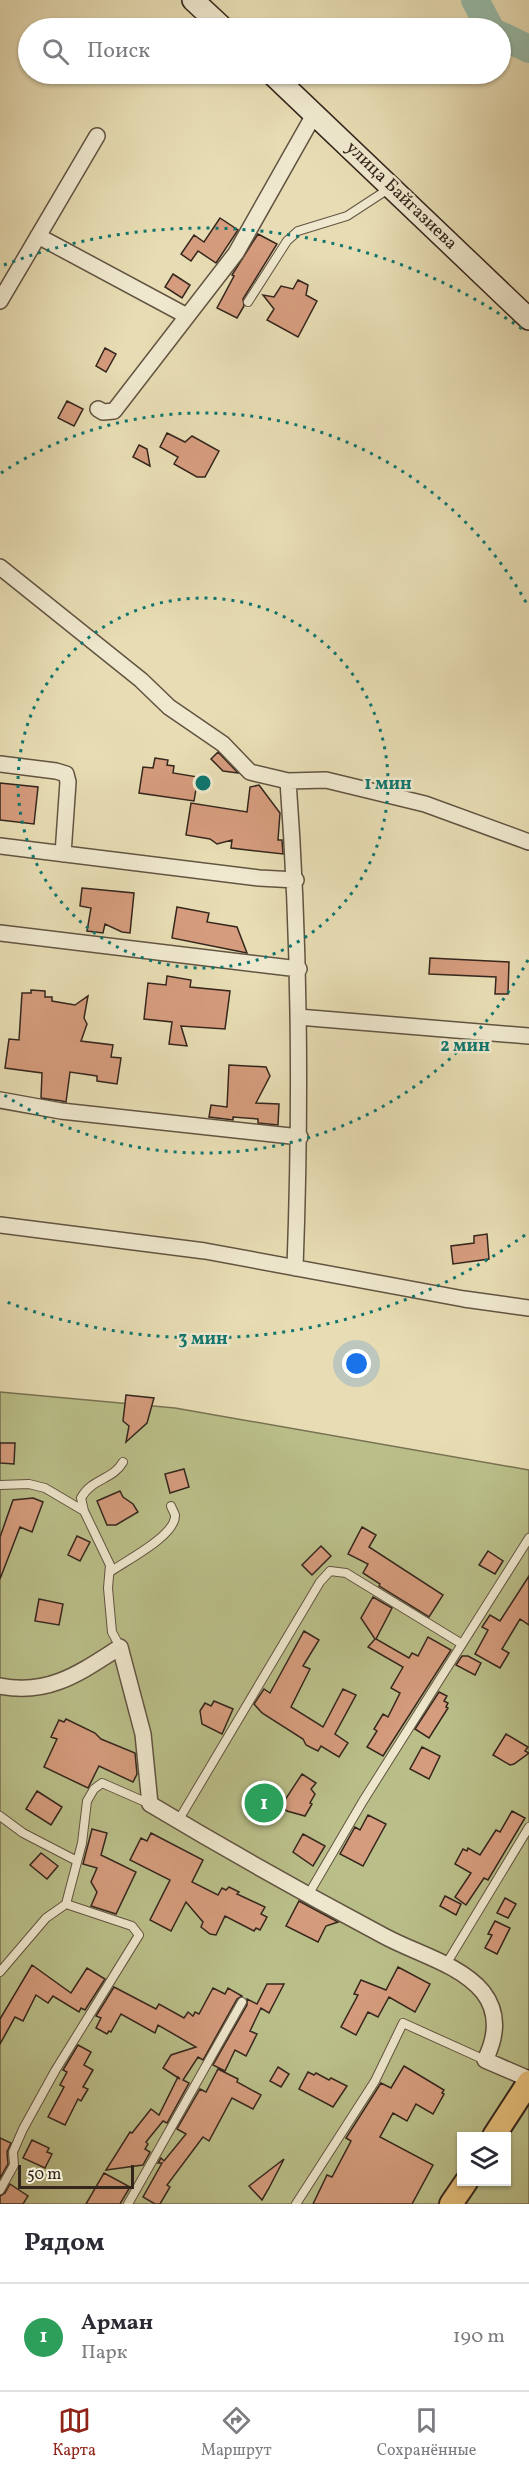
<!DOCTYPE html>
<html lang="ru">
<meta charset="utf-8">
<style>
:root{--surface:#fff;--page:#f2f2f3;--text:#2b2b33;--muted:#7c7c81;--line:#e1e1e2;--accent:#8f2418}
body{margin:0;font-family:Vollkorn,serif;background:var(--page);color:var(--text)}
.controls{position:absolute;right:18px;bottom:18px;display:grid;overflow:hidden;border-radius:0px;box-shadow:0 2px 4px #0004}
.controls button{width:54px;height:54px;display:grid;place-items:center;padding:0;border:0;border-bottom:2px solid var(--line);background:var(--surface);color:var(--text);font:30px sans-serif}
.scale{position:absolute;left:18px;bottom:15px;width:116px;box-sizing:border-box;padding-left:6px;border:3px solid #35261d;border-top:0;font-size:16px;line-height:21px;white-space:nowrap;color:#35261d;-webkit-text-stroke:4px #efe8ce;paint-order:stroke}
.you{position:absolute;left:357px;top:1364px;width:21px;height:21px;margin:-15px;border:4px solid #fff;border-radius:50%;background:#1a73e8;box-shadow:0 0 0 9px #1a73e833}
.badge{display:grid;place-items:center;width:39px;height:39px;border-radius:50%;background:var(--accent);color:#fff;font-size:20px;font-weight:700}
.pin{position:absolute;translate:-50% -50%;border:3px solid #fff;box-shadow:0 2px 6px #0006}
.list{margin:0;padding:0;list-style:none}
h2{display:flex;justify-content:space-between;align-items:center;height:78px;margin:0;padding:0 24px;font-size:26px}
h2 small{font-size:20px;font-weight:400;color:var(--muted)}
.list li{display:grid;grid-template-columns:39px 1fr auto;gap:18px;align-items:center;box-sizing:border-box;height:108px;padding:0 24px;border-top:2px solid var(--line)}
.list b{display:block;font-size:22px;white-space:nowrap}
.list p{margin:0;font-size:20px;white-space:nowrap;color:var(--muted)}
.list em{font-size:20px;font-style:normal;color:var(--muted)}
.icon{flex:none;width:33px;height:33px;fill:none;stroke:currentColor;stroke-width:2;stroke-linecap:round;stroke-linejoin:round}
.map{position:relative;flex:none;width:529px;height:2204px;overflow:hidden}
.search{position:absolute;background:var(--surface);box-shadow:0 2px 4px #0004;left:18px;right:18px;top:18px;height:66px;display:flex;align-items:center;gap:15px;box-sizing:border-box;padding:0 21px;border-radius:33px;color:var(--muted);font-size:22px}
.sheet{height:186px;background:var(--surface)}
nav{display:flex;justify-content:space-around;align-items:center;box-sizing:border-box;height:84px;border-top:2px solid var(--line);background:var(--surface);font-size:16px;color:var(--muted)}
nav a{display:grid;justify-items:center;gap:3px}
nav .on{color:var(--accent)}
.map>svg:first-child{display:block}
.green{fill:#babf89;stroke:#787253;stroke-width:1.5;fill-rule:evenodd}
.lines{fill:none;stroke-linecap:round;stroke-linejoin:round}
.river{stroke:#97bcaa;stroke-width:28}
.building{fill:#d59c7d;stroke:#35261d;stroke-width:1.5}
.lane-casing{stroke:#625442;stroke-width:10}
.street-casing{stroke:#625442;stroke-width:18}
.secondary-casing{stroke:#35261d;stroke-width:24}
.primary-casing{stroke:#35261d;stroke-width:26}
.lane{stroke:#efe8ce;stroke-width:8}
.street{stroke:#efe8ce;stroke-width:15}
.secondary{stroke:#efe8ce;stroke-width:21}
.primary{stroke:#e4be7a;stroke-width:22}
.ring{fill:none;stroke:#0f766e;stroke-width:3;stroke-dasharray:3 6}
.labels{text-anchor:middle;dominant-baseline:central;stroke-width:5;stroke-linejoin:round;paint-order:stroke}
.street-label{font-size:18px;fill:#35261d;stroke:#efe8ce}
.centre{fill:#0f766e;stroke:#efe8ce;stroke-width:3}
.ring-label{font-size:18px;text-anchor:middle;font-weight:bold;fill:#0f766e;stroke:#efe8ce;stroke-width:5;stroke-linejoin:round;paint-order:stroke}
</style>
<div class="map">
<svg width="529" height="2204" viewBox="0 0 529 2204">
<rect width="100%" height="100%" fill="#e7dcb3"/>
<filter id="stains"><feTurbulence type="fractalNoise" baseFrequency=".00333" numOctaves="4"/><feColorMatrix values="0 0 0 0 .2 0 0 0 0 .09 0 0 0 0 .02 0 0 0 .5 -.17"/></filter>
<radialGradient id="worn" r=".72"><stop offset=".6" stop-color="#630" stop-opacity="0"/><stop offset="1" stop-color="#630" stop-opacity=".3"/></radialGradient>
<!-- green -->
<path class="green" d="M0 1392 175 1408 529 1470V2204H0ZM462 2136H506V2182H462Z"/>
<g class="lines">
<!-- river -->
<path class="river" d="M475 0 490 28
M500 35 529 49"/>
</g>
<!-- building -->
<path class="building" d="M220 218 238 230 216 263 198 251 191 261 181 254 194 235 204 242Z
M258 234 277 244 243 299 244 306 237 318 217 308 234 276 232 275Z
M173 274 190 285 182 298 165 287Z
M298 280 308 285 306 295 317 301 298 337 267 320 274 309 263 295 274 297 281 286 293 289Z
M105 348 116 354 106 372 96 366Z
M67 401 83 409 74 426 58 418Z
M167 433 185 442 192 436 219 451 205 477H197L174 464 178 457 160 447Z
M139 445 147 449 150 466 133 457Z
M218 752 238 773 223 771 211 759Z
M155 758 168 760 167 765 174 766 173 773 198 777 194 801 139 793 143 767 153 768Z
M0 783 38 787 34 824 0 820Z
M259 785 280 813 278 840H282L283 854 231 848 232 840 217 844 210 839 186 835 191 803 247 812 250 787Z
M82 888 134 893 130 933 122 932 105 924 103 933 87 931 91 908 80 906Z
M177 907 209 913 207 922 237 927 247 953 172 938Z
M430 958 509 962 508 994H495L496 977 429 974Z
M167 976 191 980 190 987 230 991 225 1029 181 1026 187 1046 169 1044 172 1022 144 1019 148 983 166 985Z
M31 990 45 991V997H52V1001L75 1005 88 996 84 1018 87 1024 81 1041 113 1045 111 1057 121 1058 117 1084 97 1081V1076L70 1072 66 1102 62 1101 41 1098 42 1073 5 1068 9 1039 19 1040 22 993H31Z
M229 1065 266 1067 270 1076 256 1103 279 1104 278 1125 258 1123V1119L233 1117V1120L209 1117 211 1105 227 1107Z
M487 1234 489 1259 453 1264 451 1246 474 1243V1236Z
M126 1395 154 1398 147 1423 126 1442 129 1426 123 1421Z
M0 1443H15L14 1464 0 1463Z
M184 1469 189 1487 170 1493 165 1474Z
M120 1491 123 1497 133 1504 138 1512 116 1525H107L97 1501Z
M33 1498 43 1502 32 1532 20 1527 0 1579V1537L13 1500Z
M362 1527 376 1535 369 1547 443 1595 429 1617 379 1586 380 1584 363 1573 368 1564 348 1554Z
M77 1536 90 1542 80 1561 68 1555Z
M321 1546 331 1556 312 1575 302 1565Z
M488 1551 503 1561 495 1574 479 1565Z
M529 1576V1625L520 1619 502 1649 509 1653 500 1668 475 1654 488 1630 482 1627 490 1615 500 1621Z
M373 1597 392 1608 376 1639 409 1658 412 1653 418 1656 428 1637 451 1650 383 1756 367 1747 377 1731 374 1729 383 1714 388 1717 400 1693 391 1688 403 1667 368 1647 375 1639 361 1618Z
M39 1599 63 1604 59 1625 35 1621Z
M304 1631 319 1640 303 1666 310 1669 291 1707 323 1727 343 1689 356 1695 335 1734 348 1743 339 1757 321 1746 318 1751 306 1745 303 1739 262 1713 254 1704 264 1689 270 1693Z
M462 1656H468L481 1663 475 1675 456 1665Z
M439 1692 447 1696 444 1701 448 1703 446 1707 448 1708 429 1738 415 1729Z
M214 1701 233 1709 222 1734 202 1724 200 1711 205 1703 211 1706Z
M66 1719 95 1733 101 1739 135 1753 137 1774 133 1782 99 1766 88 1788 44 1767 57 1739 51 1737 59 1720 64 1722Z
M506 1734 528 1747 525 1751 529 1753 514 1764 510 1765 493 1755Z
M422 1747 440 1756 429 1779 410 1769Z
M302 1774 316 1783 311 1789 315 1794 310 1803 312 1804 305 1816 287 1811 281 1806Z
M37 1791 62 1807 51 1825 26 1809Z
M512 1811 525 1818 488 1880 484 1878 466 1905 455 1897 471 1873 455 1864 463 1849 467 1851 468 1848 480 1855 496 1830 500 1832Z
M368 1815 386 1824 363 1866 340 1854 355 1827 360 1830Z
M92 1829 107 1833 101 1855 136 1872 116 1914 91 1906 97 1892 91 1882 97 1868 83 1864Z
M151 1833 203 1860 192 1882 218 1895 222 1888 226 1890 229 1887 239 1892 237 1894 265 1907 261 1914 267 1917 260 1930 256 1928 254 1931 225 1916 216 1935 210 1934 201 1927 203 1922 186 1902 171 1931 150 1920 170 1880 130 1860 141 1838 147 1841Z
M303 1834 325 1846 313 1866 293 1852Z
M41 1853 58 1866 47 1879 30 1865Z
M445 1896 461 1904 456 1915 440 1906Z
M505 1898 516 1904 508 1918 497 1913Z
M299 1901 338 1922 326 1926 318 1942 286 1926Z
M495 1921 510 1928 497 1954 485 1948 492 1935 488 1934Z
M32 1965 71 1993 87 1968 105 1979 85 2010 81 2008 79 2012 53 1996 48 2003 36 1995 23 2021 15 2017 0 2044V2019Z
M398 1967 430 1984 415 2012 389 1997 378 2017 368 2012 356 2035 341 2027 358 1995 354 1994 361 1980 386 1990Z
M267 1984H284L269 2013 261 2008 250 2031 257 2034 246 2056 235 2050 225 2071 213 2065 247 2005V1999L257 2004Z
M114 1987 156 2009 159 2004 184 2018 188 2012 193 2016 195 2012 199 2014 213 1988 225 1994 228 1988 242 1996 237 1999 203 2060 198 2057 183 2080 189 2083 167 2123 163 2121 146 2142 148 2144 145 2149 150 2152 143 2165 106 2170 130 2132 132 2133 151 2109 159 2115 178 2077 180 2079 163 2068 171 2055 196 2047 158 2025 155 2033 121 2014 111 2032 109 2031 107 2034 96 2028 101 2018 96 2016Z
M78 2045 91 2052 84 2065 93 2070 83 2087 88 2089 81 2101 78 2099 65 2125 48 2117 64 2087 60 2085 67 2072 63 2070Z
M404 2066 444 2090 442 2093 444 2094 433 2114 416 2104 407 2121 393 2113 380 2137 433 2165 412 2204H313L327 2175 332 2177 351 2141 346 2138 381 2083 391 2088Z
M278 2067 289 2074 281 2087 270 2081Z
M218 2069 238 2079 237 2082 261 2095 253 2109 232 2098 209 2141 203 2137 167 2185 170 2187 160 2204H155L143 2197 162 2163H158L161 2158 164 2161 186 2134 177 2129 200 2089 206 2092Z
M308 2072 314 2075 316 2073 329 2080 331 2078 347 2086 333 2107 299 2089Z
M0 2138 11 2143 7 2152 8 2164 0 2178Z
M32 2140 49 2148 47 2152 52 2154 45 2168 23 2158Z
M284 2159 269 2188 262 2200 249 2186Z
M104 2173 130 2187 120 2204H86Z
M10 2184 28 2196 23 2204H0V2196L5 2193Z"/>
<g class="lines">
<!-- lane casing -->
<g class="lane-casing">
<path id="lane" d="M248 302 287 241 298 231 347 216 390 188
M0 1485 29 1484 45 1488 84 1511 110 1565 108 1588 112 1632 120 1647
M84 1511 81 1498C92 1478 113 1480 123 1462
M110 1572C125 1561 176 1536 175 1515 174 1512 172 1509 171 1506
M0 1816 23 1833 77 1861
M178 1821 320 1582 330 1571 346 1573 462 1644
M308 1895 363 1801 529 1538
M445 1966 529 1827
M0 1972 46 1918 66 1904 82 1843 87 1801 94 1789 102 1783 150 1804
M0 2190 14 2165 13 2152 23 2129 55 2071 139 1935 132 1926 66 1904
M128 2204 242 2002
M296 2204 375 2081 403 2023 485 2060"/>
</g>
<!-- street casing -->
<g class="street-casing">
<path id="street" d="M38 236 187 316
M0 301 97 136
M98 409 103 412 114 411 236 253 315 113
M0 567 141 680 169 707 223 744 250 772 288 781
M0 764 56 771 66 774 68 782 63 854
M0 846 259 878 296 880
M0 933 299 969
M298 1017 529 1036
M0 1100 61 1111 300 1137
M0 1225 205 1251 464 1299 529 1308
M295 1268C301 1105 300 943 288 781L326 780 425 804 529 842
M0 1686C49 1696 81 1672 120 1647L143 1734 150 1804C227 1850 305 1894 384 1936 415 1953 460 1964 483 1992 500 2014 496 2038 485 2060L529 2079"/>
</g>
<!-- secondary casing -->
<g class="secondary-casing">
<path id="secondary" d="M193 0 223 28
M272 74 529 319"/>
</g>
<!-- primary casing -->
<g class="primary-casing">
<path id="primary" d="M494 2136 529 2082
M451 2204 466 2182"/>
</g>
<!-- lane -->
<use href="#lane" class="lane"/>
<!-- street -->
<use href="#street" class="street"/>
<!-- secondary -->
<use href="#secondary" class="secondary"/>
<!-- primary -->
<use href="#primary" class="primary"/>
</g>
<!-- distance rings -->
<g class="ring">
<circle cx="203" cy="783" r="185"/>
<path d="M528 960A370 370 0 0 1 1 1093M1 473A370 370 0 0 1 528 606"/>
<path d="M525 1235A555 555 0 0 1 4 1301M4 265A555 555 0 0 1 525 331"/>
</g>
<g class="labels">
<!-- street labels -->
<g class="street-label">
<text transform="translate(401 196) rotate(44)">улица Байгазиева</text>
</g>
</g>
<circle cx="203" cy="783" r="9" class="centre"/>
<g class="ring-label">
<text x="388" y="789">1 мин</text>
<text x="465" y="1051">2 мин</text>
<text x="203" y="1344">3 мин</text>
</g>
<rect width="100%" height="100%" filter="url(#stains)"/>
<rect width="100%" height="100%" fill="url(#worn)"/>
</svg>
<div class="controls">
<button><svg class="icon" aria-label="layers" viewBox="0 0 24 24"><path d="M12 4l9 5-9 5-9-5zM3 14l9 5 9-5"/></svg></button>
</div>
<div class="scale">50 m</div>
<div class="you"></div>
<div class="pin badge" style="left:264px;top:1803px;background:#2e9e5b">1</div>
<div class="search"><svg class="icon" aria-label="search" viewBox="0 0 24 24"><circle cx="10" cy="10" r="6"/><path d="M15 15l6 6"/></svg>Поиск</div>
</div>
<section class="sheet">
<h2>Рядом<small></small></h2>
<ul class="list">
<li><span class="badge" style="background:#2e9e5b">1</span><div><b>Арман</b><p>Парк</p></div><em>190 m</em></li>
</ul>
</section>
<nav>
<a class="on"><svg class="icon" aria-label="map" viewBox="0 0 24 24"><path d="M3 6l6-2 6 2 6-2v14l-6 2-6-2-6 2zM9 4v14M15 6v14"/></svg>Карта</a>
<a><svg class="icon" aria-label="directions" viewBox="0 0 24 24"><path d="M12 3l9 9-9 9-9-9zM9 14v-3h6M13 9l2 2-2 2"/></svg>Маршрут</a>
<a><svg class="icon" aria-label="saved" viewBox="0 0 24 24"><path d="M7 4h10v16l-5-4-5 4z"/></svg>Сохранённые</a>
</nav>
